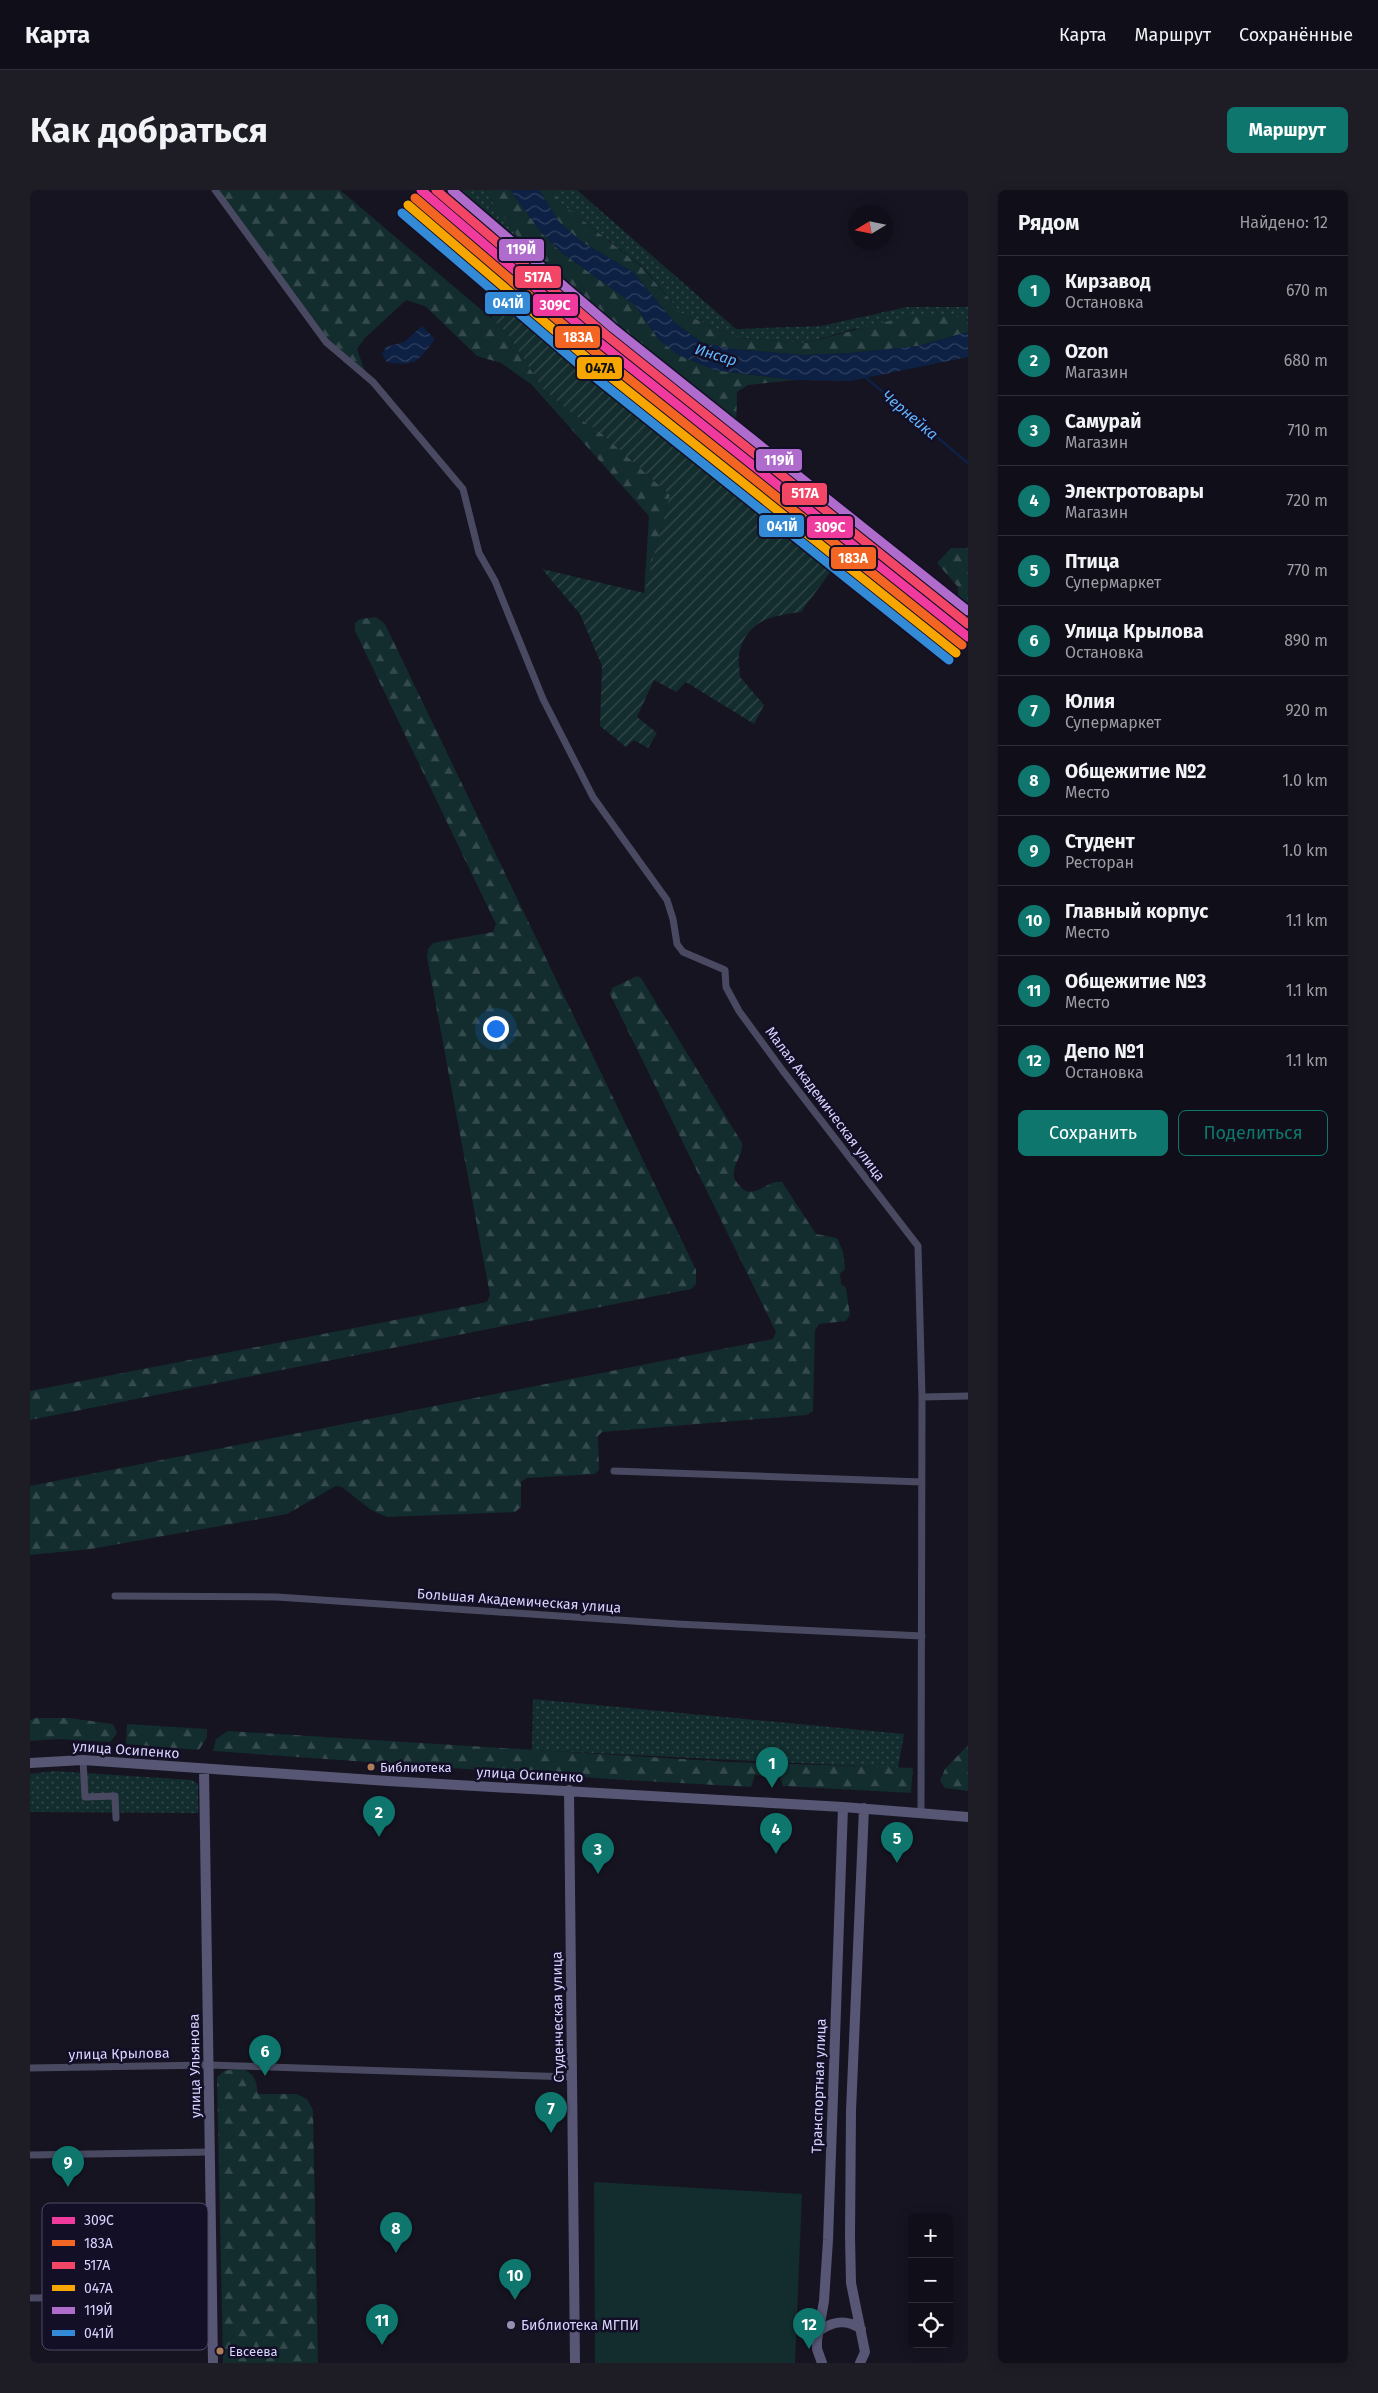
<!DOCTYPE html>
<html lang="ru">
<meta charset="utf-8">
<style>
:root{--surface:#100f19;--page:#1e1d26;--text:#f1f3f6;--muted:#9c9ca2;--line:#302f38;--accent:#0f766e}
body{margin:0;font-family:"Fira Sans",sans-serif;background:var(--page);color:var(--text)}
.controls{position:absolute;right:15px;bottom:15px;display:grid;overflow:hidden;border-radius:8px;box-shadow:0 2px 12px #0003}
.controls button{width:45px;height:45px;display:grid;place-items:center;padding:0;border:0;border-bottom:1px solid var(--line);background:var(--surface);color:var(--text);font:25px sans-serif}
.compass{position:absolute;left:818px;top:15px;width:45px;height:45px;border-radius:50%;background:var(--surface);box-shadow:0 2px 12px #0003;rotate:260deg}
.you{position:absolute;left:465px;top:838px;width:18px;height:18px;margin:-12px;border:4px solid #fff;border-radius:50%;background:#1a73e8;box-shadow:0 0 0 8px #1a73e833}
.badge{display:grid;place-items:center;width:32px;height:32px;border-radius:50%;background:var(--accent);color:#fff;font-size:16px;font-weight:700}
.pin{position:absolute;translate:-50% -41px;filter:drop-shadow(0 1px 2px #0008)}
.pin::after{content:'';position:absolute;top:26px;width:18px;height:15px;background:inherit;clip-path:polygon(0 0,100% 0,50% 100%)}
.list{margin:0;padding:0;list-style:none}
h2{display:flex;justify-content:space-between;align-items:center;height:65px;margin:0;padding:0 20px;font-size:21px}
h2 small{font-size:16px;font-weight:400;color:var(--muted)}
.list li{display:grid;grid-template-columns:32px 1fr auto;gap:15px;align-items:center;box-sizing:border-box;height:70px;padding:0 20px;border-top:1px solid var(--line)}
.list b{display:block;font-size:19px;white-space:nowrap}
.list p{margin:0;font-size:16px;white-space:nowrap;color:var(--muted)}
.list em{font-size:16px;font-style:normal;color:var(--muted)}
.actions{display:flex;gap:10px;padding:15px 20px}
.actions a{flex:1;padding:11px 0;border:1px solid var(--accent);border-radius:8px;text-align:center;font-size:18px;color:var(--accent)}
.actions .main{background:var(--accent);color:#fff}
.icon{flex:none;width:28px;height:28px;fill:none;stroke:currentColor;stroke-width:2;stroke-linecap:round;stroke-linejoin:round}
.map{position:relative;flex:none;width:938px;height:2173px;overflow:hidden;border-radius:8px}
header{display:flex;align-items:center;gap:30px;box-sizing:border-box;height:70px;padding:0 25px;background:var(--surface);border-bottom:1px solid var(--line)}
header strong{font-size:24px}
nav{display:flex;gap:28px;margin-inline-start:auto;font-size:18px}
.intro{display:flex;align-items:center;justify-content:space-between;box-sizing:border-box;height:120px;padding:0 30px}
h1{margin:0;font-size:35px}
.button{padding:12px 22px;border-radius:8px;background:var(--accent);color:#fff;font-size:18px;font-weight:700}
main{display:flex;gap:30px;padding:0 30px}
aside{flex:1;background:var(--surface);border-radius:8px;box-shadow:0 2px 12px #0003}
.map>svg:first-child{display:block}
.grass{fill:url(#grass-dots)}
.forest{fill:url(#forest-firs)}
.garden{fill:url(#garden-furrows)}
.pitch{fill:#132c2d}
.water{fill:url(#water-waves)}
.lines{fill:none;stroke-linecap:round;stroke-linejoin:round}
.stream{stroke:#0d2144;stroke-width:2.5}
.street{stroke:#4a4962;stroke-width:7}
.secondary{stroke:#575674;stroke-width:10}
.rail-1-casing{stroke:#130f26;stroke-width:12}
.rail-2-casing{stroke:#130f26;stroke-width:12}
.rail-3-casing{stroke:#130f26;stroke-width:12}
.rail-4-casing{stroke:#130f26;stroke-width:12}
.rail-5-casing{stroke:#130f26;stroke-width:12}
.rail-6-casing{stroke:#130f26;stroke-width:12}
.rail-1{stroke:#f13a9d;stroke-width:9}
.rail-2{stroke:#f26522;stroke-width:9}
.rail-3{stroke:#f34667;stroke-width:9}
.rail-4{stroke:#f7a600;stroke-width:9}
.rail-5{stroke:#b06ccc;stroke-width:9}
.rail-6{stroke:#338bd7;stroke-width:9}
.bus-dot{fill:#b07c57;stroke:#130f26;stroke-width:2}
.poi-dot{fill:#9591b1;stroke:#130f26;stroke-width:2}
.labels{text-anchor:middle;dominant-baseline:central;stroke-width:5;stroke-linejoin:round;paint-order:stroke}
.bus-label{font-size:13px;fill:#d9d4ff;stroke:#130f26;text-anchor:start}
.street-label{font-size:14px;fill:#d9d4ff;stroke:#130f26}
.poi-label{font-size:14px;fill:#d9d4ff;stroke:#130f26;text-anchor:start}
.water-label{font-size:15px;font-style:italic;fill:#62b6ff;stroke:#130f26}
.key{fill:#130f26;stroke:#4e4a67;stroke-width:1}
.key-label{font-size:14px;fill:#d9d4ff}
.line-badge{stroke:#130f26;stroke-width:2}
.badge-label{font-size:14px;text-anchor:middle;font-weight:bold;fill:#fff}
.pale-badge-label{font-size:14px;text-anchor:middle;font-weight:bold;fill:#111}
</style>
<header>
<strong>Карта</strong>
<nav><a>Карта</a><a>Маршрут</a><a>Сохранённые</a></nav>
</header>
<div class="intro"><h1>Как добраться</h1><a class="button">Маршрут</a></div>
<main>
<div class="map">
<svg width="938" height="2173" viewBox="0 0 938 2173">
<defs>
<pattern id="grass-dots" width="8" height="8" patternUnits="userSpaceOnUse" patternTransform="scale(1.25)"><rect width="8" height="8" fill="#132c2d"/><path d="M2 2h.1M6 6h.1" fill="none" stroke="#354a4c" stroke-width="1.8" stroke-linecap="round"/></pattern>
<pattern id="forest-firs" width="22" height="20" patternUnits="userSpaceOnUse" patternTransform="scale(1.25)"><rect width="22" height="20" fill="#132c2d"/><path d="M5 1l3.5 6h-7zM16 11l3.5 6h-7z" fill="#354a4c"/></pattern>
<pattern id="garden-furrows" width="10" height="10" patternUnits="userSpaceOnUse" patternTransform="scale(1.25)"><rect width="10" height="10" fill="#132c2d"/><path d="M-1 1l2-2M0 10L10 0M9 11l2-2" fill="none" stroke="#354a4c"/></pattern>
<pattern id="water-waves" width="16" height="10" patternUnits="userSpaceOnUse" patternTransform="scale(1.25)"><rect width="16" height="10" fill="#0d2144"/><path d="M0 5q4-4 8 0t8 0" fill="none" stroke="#304060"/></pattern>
</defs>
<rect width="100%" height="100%" fill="#161421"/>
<!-- grass -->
<path class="grass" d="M405 0H454L529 104Z
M522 0H547L706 139 791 136 877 117H938V128L824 139 776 153 709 148 651 123 614 78 531 13Z
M503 1509 874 1544 868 1578 502 1560Z
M24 1581 162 1590 168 1594V1623L0 1622V1584Z"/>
<!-- forest -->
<path class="forest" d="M182 0H310L461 128 478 144 513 199 540 222 570 242 640 305 614 403 619 326 501 194 471 173 447 166 395 116 376 110 335 148 327 159 339 193 295 154Z
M454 0H480L511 42 532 63 605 115 629 150 684 180 765 190 718 195 707 202 706 243 529 104Z
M509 0H522L531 13 613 78 651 123 709 148 776 153 885 124 938 128V142L888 156 821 163 773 165 703 159 673 153 645 133 603 82 552 52 530 33Z
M921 358H938V429L928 421V397L907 373Z
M346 427 355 434 666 1080V1094L661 1099 0 1230V1201L457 1112 460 1105 397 767 398 759 403 753 463 742 466 734 325 441V433L330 429Z
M607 786 611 788 712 953C713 965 705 971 704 982 703 988 706 992 710 996 723 1012 737 989 752 992L786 1044 807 1048 813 1062 815 1079 810 1084 811 1094 816 1098 820 1125 816 1131 789 1134 785 1140 783 1221 777 1225 572 1242 568 1246 569 1280 565 1284 497 1288 491 1292V1317L485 1322 357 1327 341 1320 312 1297 306 1296 257 1324 61 1359 0 1365V1296L743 1149 746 1142 580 804 582 798Z
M6 1528H39L83 1534 87 1543 80 1552 28 1549 0 1551V1530Z
M97 1534 177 1539V1547L169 1560 96 1554Z
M198 1541 699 1572 883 1578 881 1603 753 1596 750 1587 725 1585 721 1597 579 1589 183 1561 186 1549Z
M938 1555V1601L915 1598 910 1591 915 1579Z
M209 1878C225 1883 226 1889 228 1904H267L277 1909 283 1920 288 2173H193L187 1887 194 1881Z"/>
<!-- garden -->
<path class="garden" d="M493 93 818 358 771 422C743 426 719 429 710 460 707 468 710 479 710 487L734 515 724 534 656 492 646 502 624 490 607 527 627 543 618 558 604 550 596 557 570 536 572 476 550 424 512 379 614 403 640 305 570 242 540 222 513 199 478 144 461 128Z"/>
<!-- pitch -->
<path class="pitch" d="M564 1992 772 2004 765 2173H565Z"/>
<!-- water -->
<path class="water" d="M480 0H509L530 33 552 52 603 82 645 133 673 153 703 159 773 165 821 163 888 156 938 142V167L820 191 765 190 684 180 648 165 629 150 605 115 532 63 511 42Z
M392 136 405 149C388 171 386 177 357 172L352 164 356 157 374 152Z"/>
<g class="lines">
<!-- stream -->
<path class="stream" d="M835 187 938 273"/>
<!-- street -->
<path class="street" d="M185 0 296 152 343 192 433 299 449 363 465 391 513 509 563 607 637 710 643 729 647 754 653 762 695 780 696 797 709 821 753 881 888 1056 892 1207 891 1622
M892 1207 938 1206
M584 1281 892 1292
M85 1406 247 1407 647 1434 892 1446
M53 1570 55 1607 85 1606 86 1628
M0 1878 179 1875 542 1887
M0 1965 180 1962
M0 2108 182 2106"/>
<!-- secondary -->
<path class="secondary" d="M0 1573 53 1570 358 1591 813 1617 938 1627
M174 1579 183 2173
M539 1600 545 2173
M790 2140C804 2131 817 2129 831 2139
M792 2173 787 2159V2150L794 2111 798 2050 813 1617
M830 2173 835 2162 821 2093 820 2047 821 1921 834 1618"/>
<!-- rail-1 casing -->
<g class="rail-1-casing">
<path id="rail-1" d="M391 0 570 153 938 447"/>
</g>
<!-- rail-2 casing -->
<g class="rail-2-casing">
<path id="rail-2" d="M385 8 564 161 932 455"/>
</g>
<!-- rail-3 casing -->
<g class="rail-3-casing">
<path id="rail-3" d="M406 0 576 145 938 434"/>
</g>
<!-- rail-4 casing -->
<g class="rail-4-casing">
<path id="rail-4" d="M378 15 558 169 926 463"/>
</g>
<!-- rail-5 casing -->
<g class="rail-5-casing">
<path id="rail-5" d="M422 0 583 138 938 421"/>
</g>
<!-- rail-6 casing -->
<g class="rail-6-casing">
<path id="rail-6" d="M372 23 551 176 919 470"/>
</g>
<!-- rail-1 -->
<use href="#rail-1" class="rail-1"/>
<!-- rail-2 -->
<use href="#rail-2" class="rail-2"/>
<!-- rail-3 -->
<use href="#rail-3" class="rail-3"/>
<!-- rail-4 -->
<use href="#rail-4" class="rail-4"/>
<!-- rail-5 -->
<use href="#rail-5" class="rail-5"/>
<!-- rail-6 -->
<use href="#rail-6" class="rail-6"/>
</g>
<!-- markers -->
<g class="bus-dot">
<circle cx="341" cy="1577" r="4.5"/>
<circle cx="190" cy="2161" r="4.5"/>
</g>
<circle class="poi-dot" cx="481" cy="2135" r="5"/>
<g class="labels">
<!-- bus labels -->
<g class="bus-label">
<text x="350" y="1577">Библиотека</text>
<text x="199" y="2161">Евсеева</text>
</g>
<!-- street labels -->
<g class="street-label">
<text transform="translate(795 914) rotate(53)">Малая Академическая улица</text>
<text transform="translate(489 1411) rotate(4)">Большая Академическая улица</text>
<text transform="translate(96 1560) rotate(4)">улица Осипенко</text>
<text transform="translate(500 1585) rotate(3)">улица Осипенко</text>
<text transform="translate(528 1827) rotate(-91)">Студенческая улица</text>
<text transform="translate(89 1864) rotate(-1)">улица Крылова</text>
<text transform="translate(165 1876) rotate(-91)">улица Ульянова</text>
<text transform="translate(789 1896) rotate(-88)">Транспортная улица</text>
</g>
<!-- poi labels -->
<g class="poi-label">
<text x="491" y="2135">Библиотека МГПИ</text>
</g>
<!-- water labels -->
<g class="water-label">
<text transform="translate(686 165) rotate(17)">Инсар</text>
<text transform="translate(880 225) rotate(40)">Чернейка</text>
</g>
</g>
<!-- legend -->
<rect x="12" y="2013" width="166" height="147" rx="8" class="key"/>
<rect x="22" y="2027" width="23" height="7" fill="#f13a9d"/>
<rect x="22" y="2050" width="23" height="6" fill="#f26522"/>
<rect x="22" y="2072" width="23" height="7" fill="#f34667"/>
<rect x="22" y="2095" width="23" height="6" fill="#f7a600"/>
<rect x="22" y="2117" width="23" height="7" fill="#b06ccc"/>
<rect x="22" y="2140" width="23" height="6" fill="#338bd7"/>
<g class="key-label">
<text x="54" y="2035">309С</text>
<text x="54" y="2058">183А</text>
<text x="54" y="2080">517А</text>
<text x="54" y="2103">047А</text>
<text x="54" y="2125">119Й</text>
<text x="54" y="2148">041Й</text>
</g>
<g class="line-badge">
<rect x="468" y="48" width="47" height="24" rx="5" fill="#b06ccc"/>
<rect x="484" y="75" width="48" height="24" rx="5" fill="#f34667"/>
<rect x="454" y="101" width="47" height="24" rx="5" fill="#338bd7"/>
<rect x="502" y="103" width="47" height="24" rx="5" fill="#f13a9d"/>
<rect x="524" y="135" width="47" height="24" rx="5" fill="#f26522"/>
<rect x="546" y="166" width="47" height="24" rx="5" fill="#f7a600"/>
<rect x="725" y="258" width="48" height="24" rx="5" fill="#b06ccc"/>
<rect x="751" y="292" width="47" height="24" rx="5" fill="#f34667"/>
<rect x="728" y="324" width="47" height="24" rx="5" fill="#338bd7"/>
<rect x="776" y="325" width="48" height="24" rx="5" fill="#f13a9d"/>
<rect x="800" y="356" width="47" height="24" rx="5" fill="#f26522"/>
</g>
<g class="badge-label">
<text x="491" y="64">119Й</text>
<text x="508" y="92">517А</text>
<text x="478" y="118">041Й</text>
<text x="525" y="120">309С</text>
<text x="548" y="152">183А</text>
<text x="749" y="275">119Й</text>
<text x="775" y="308">517А</text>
<text x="752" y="341">041Й</text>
<text x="800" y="342">309С</text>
<text x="823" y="373">183А</text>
</g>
<g class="pale-badge-label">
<text x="570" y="183">047А</text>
</g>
</svg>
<div class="controls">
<button>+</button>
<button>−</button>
<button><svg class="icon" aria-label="locate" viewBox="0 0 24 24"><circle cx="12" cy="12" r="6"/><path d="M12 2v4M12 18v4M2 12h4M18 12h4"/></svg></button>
</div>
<svg class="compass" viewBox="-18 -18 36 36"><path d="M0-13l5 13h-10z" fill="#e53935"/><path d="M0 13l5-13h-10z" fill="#9c9ca2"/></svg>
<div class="you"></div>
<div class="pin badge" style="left:742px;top:1598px">1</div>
<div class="pin badge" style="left:349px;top:1647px">2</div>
<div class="pin badge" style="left:568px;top:1684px">3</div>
<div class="pin badge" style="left:746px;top:1664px">4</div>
<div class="pin badge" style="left:867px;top:1673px">5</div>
<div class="pin badge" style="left:235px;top:1886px">6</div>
<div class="pin badge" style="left:521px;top:1943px">7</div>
<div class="pin badge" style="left:366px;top:2063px">8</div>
<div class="pin badge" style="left:38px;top:1997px">9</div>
<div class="pin badge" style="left:485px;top:2110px">10</div>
<div class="pin badge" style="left:352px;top:2155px">11</div>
<div class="pin badge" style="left:779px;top:2159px">12</div>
</div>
<aside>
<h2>Рядом<small>Найдено: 12</small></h2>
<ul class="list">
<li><span class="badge">1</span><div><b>Кирзавод</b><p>Остановка</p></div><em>670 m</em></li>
<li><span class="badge">2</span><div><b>Ozon</b><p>Магазин</p></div><em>680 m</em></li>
<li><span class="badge">3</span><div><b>Самурай</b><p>Магазин</p></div><em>710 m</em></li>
<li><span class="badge">4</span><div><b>Электротовары</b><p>Магазин</p></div><em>720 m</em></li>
<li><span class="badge">5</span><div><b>Птица</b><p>Супермаркет</p></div><em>770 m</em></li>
<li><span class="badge">6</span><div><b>Улица Крылова</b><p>Остановка</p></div><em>890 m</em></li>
<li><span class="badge">7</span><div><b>Юлия</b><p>Супермаркет</p></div><em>920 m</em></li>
<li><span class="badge">8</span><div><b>Общежитие №2</b><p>Место</p></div><em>1.0 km</em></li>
<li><span class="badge">9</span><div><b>Студент</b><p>Ресторан</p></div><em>1.0 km</em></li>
<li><span class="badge">10</span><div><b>Главный корпус</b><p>Место</p></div><em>1.1 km</em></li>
<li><span class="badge">11</span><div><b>Общежитие №3</b><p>Место</p></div><em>1.1 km</em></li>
<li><span class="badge">12</span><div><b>Депо №1</b><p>Остановка</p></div><em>1.1 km</em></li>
</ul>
<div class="actions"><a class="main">Сохранить</a><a>Поделиться</a></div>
</aside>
</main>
